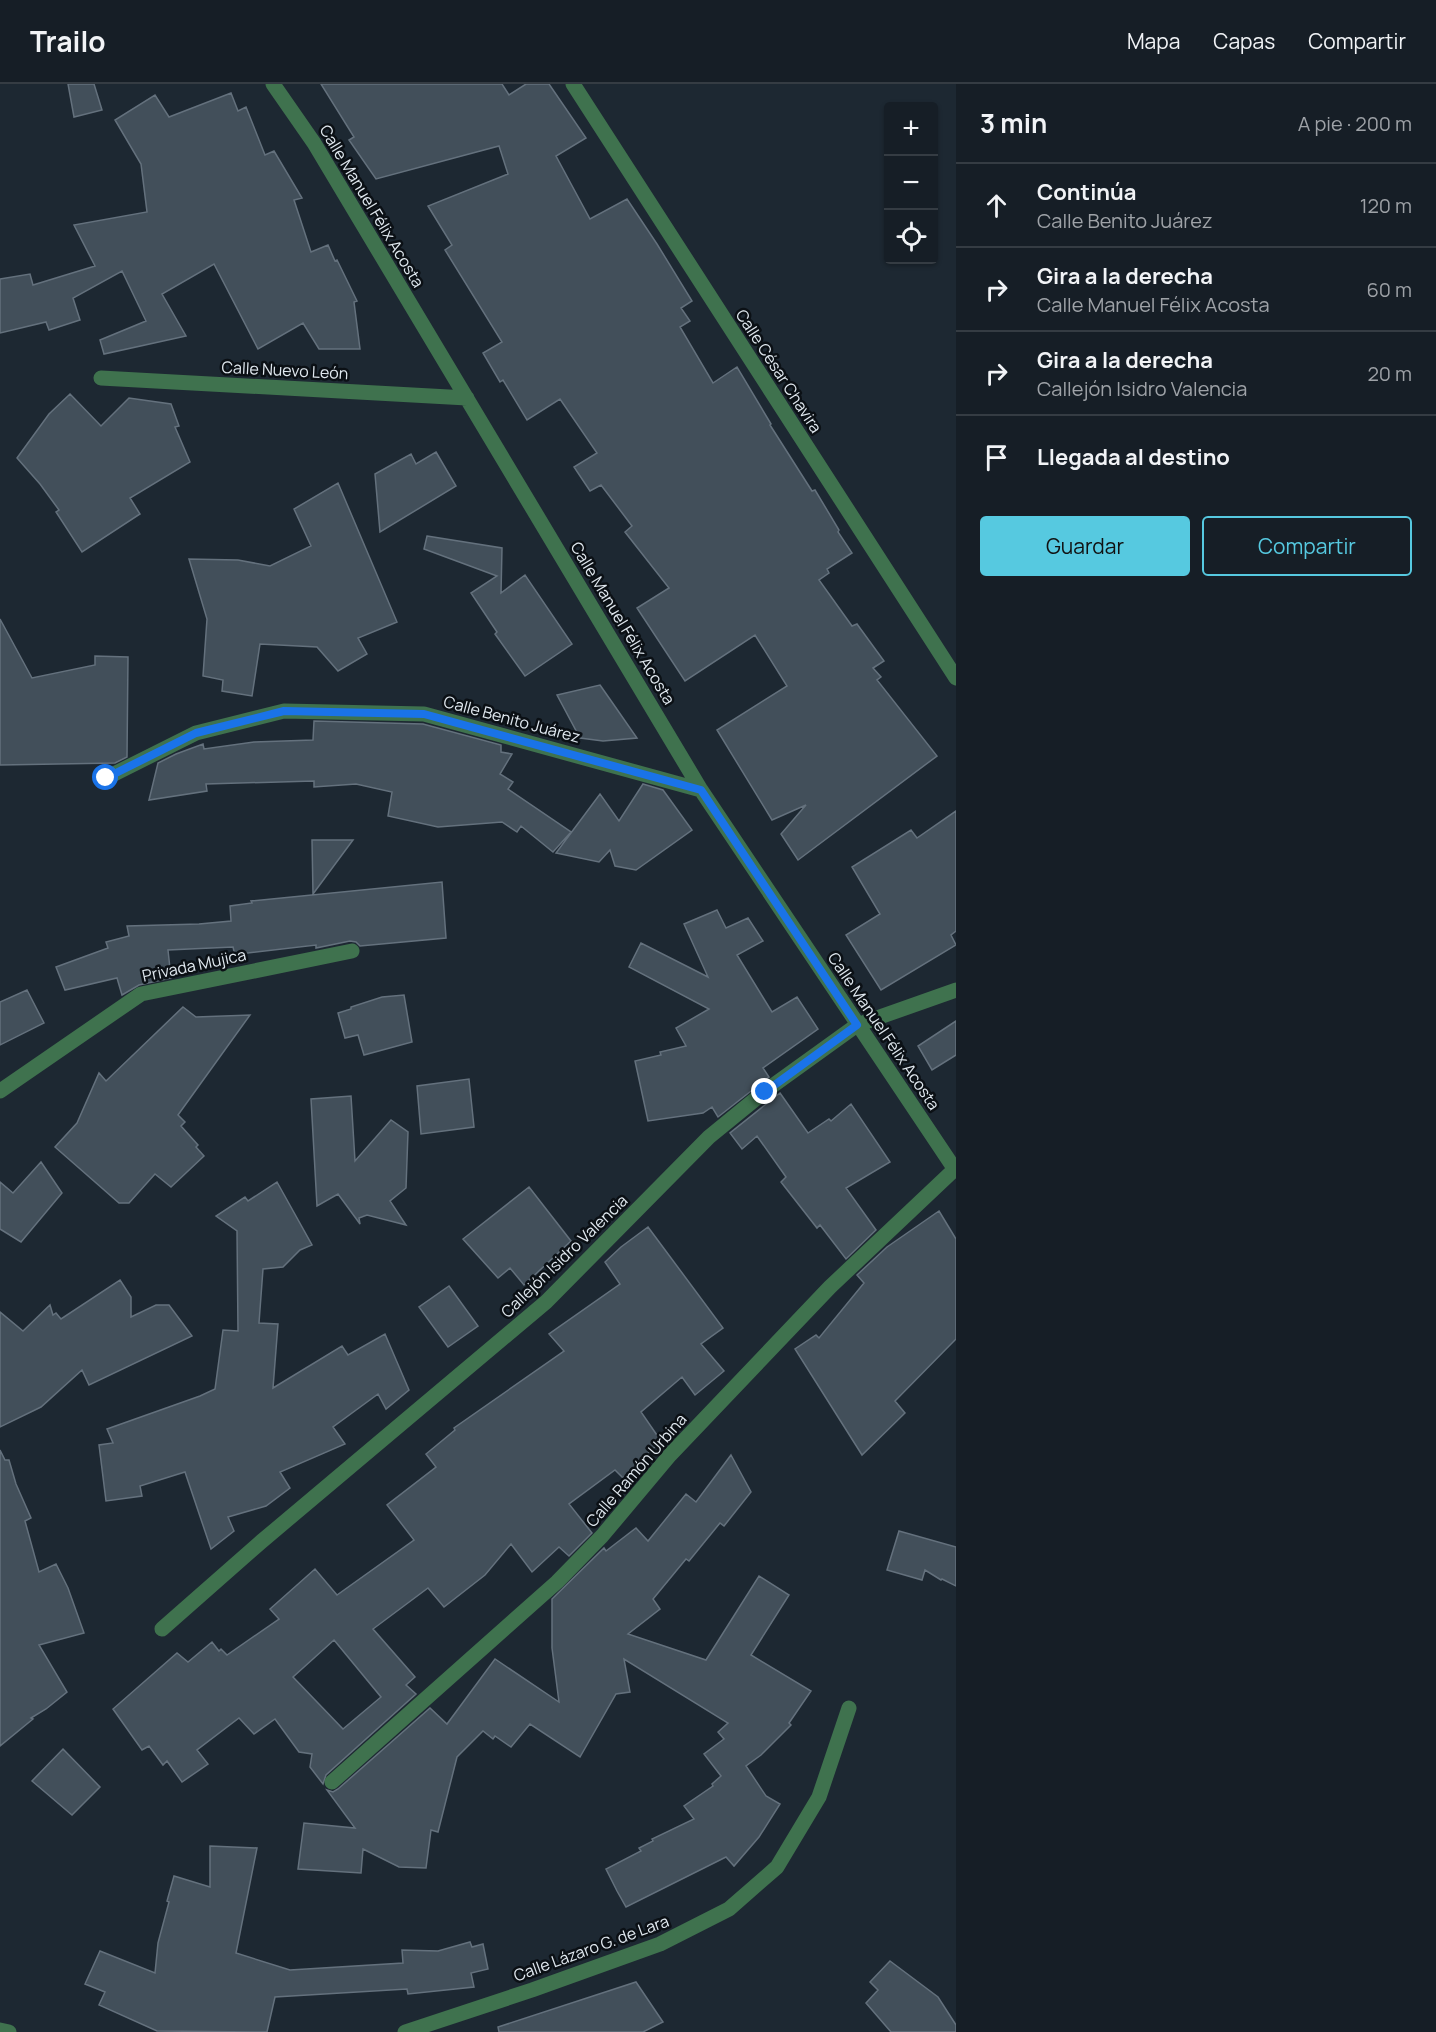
<!DOCTYPE html>
<html lang="es">
<meta charset="utf-8">
<style>
:root{--surface:#161e26;--page:#232b32;--text:#f1f3f6;--muted:#9ea2a7;--line:#353c43;--accent:#56c9e0}
body{margin:0;font-family:Manrope,sans-serif;background:var(--page);color:var(--text)}
.controls{position:absolute;right:18px;top:18px;display:grid;overflow:hidden;border-radius:6px;box-shadow:0 2px 4px #0004}
.controls button{width:54px;height:54px;display:grid;place-items:center;padding:0;border:0;border-bottom:2px solid var(--line);background:var(--surface);color:var(--text);font:30px sans-serif}
.stop{position:absolute;width:18px;height:18px;margin:-14px;border:4px solid #1a73e8;border-radius:50%;background:#fff}
.stop.end{background:#1a73e8;border-color:#fff;box-shadow:0 2px 6px #0008}
.list{margin:0;padding:0;list-style:none}
h2{display:flex;justify-content:space-between;align-items:center;height:78px;margin:0;padding:0 24px;font-size:26px}
h2 small{font-size:20px;font-weight:400;color:var(--muted)}
.list li{display:grid;grid-template-columns:39px 1fr auto;gap:18px;align-items:center;box-sizing:border-box;height:84px;padding:0 24px;border-top:2px solid var(--line)}
.list b{display:block;font-size:22px;white-space:nowrap}
.list p{margin:0;font-size:20px;white-space:nowrap;color:var(--muted)}
.list em{font-size:20px;font-style:normal;color:var(--muted)}
.actions{display:flex;gap:12px;padding:18px 24px}
.actions a{flex:1;padding:14px 0;border:2px solid var(--accent);border-radius:6px;text-align:center;font-size:21px;color:var(--accent)}
.actions .main{background:var(--accent);color:#111}
.icon{flex:none;width:33px;height:33px;fill:none;stroke:currentColor;stroke-width:2;stroke-linecap:round;stroke-linejoin:round}
.map{position:relative;flex:none;width:956px;height:1948px;overflow:hidden}
header{display:flex;align-items:center;gap:36px;box-sizing:border-box;height:84px;padding:0 30px;background:var(--surface);border-bottom:2px solid var(--line)}
header strong{font-size:28px}
nav{display:flex;gap:33px;margin-inline-start:auto;font-size:21px}
main{display:flex}
aside{flex:1;background:var(--surface)}
.map>svg:first-child{display:block}
.building{fill:#424f5a;stroke:#64717d;stroke-width:1.5;fill-rule:evenodd}
.lines{fill:none;stroke-linecap:round;stroke-linejoin:round}
.street{stroke:#3f724e;stroke-width:15}
.route{stroke:#1a73e8;stroke-width:8}
.labels{text-anchor:middle;dominant-baseline:central;stroke-width:5;stroke-linejoin:round;paint-order:stroke}
.street-label{font-size:16px;fill:#e0e8ef;stroke:#0b1015}
</style>
<header>
<strong>Trailo</strong>
<nav><a>Mapa</a><a>Capas</a><a>Compartir</a></nav>
</header>
<main>
<div class="map">
<svg width="956" height="1948" viewBox="0 0 956 1948">
<rect width="100%" height="100%" fill="#1d2832"/>
<!-- building -->
<path class="building" d="M68 0H94L102 26 74 33Z
M321 0H502L509 11 526 0H549L586 54 556 72 590 135 627 115 657 160 692 217 681 224 690 237 680 243 713 299 737 283 771 340 770 341 812 407 815 406 839 446 838 448 852 469 827 485 829 489 819 496 852 542 857 540 884 577 873 584 881 593 877 596 937 672 798 776 781 750 806 721 772 736 717 646 787 602 755 551 685 597 637 524 669 504 625 448 632 442 601 401 590 407 574 383 597 369 560 315 527 336 503 296 500 298 483 269 502 258 445 166 452 161 428 122 508 90 499 62 376 95 349 56 354 53Z
M231 9 238 27 246 23 265 71 274 67 302 114 294 116 311 168 328 161 335 177 337 176 357 217 354 218 360 265H319L303 239 258 265 214 180 162 210 186 252 104 270 100 256 146 237 122 187 73 214 80 236 49 246 46 238 0 249V195L30 190 33 201 95 182 74 141 147 128 141 80 115 36 155 11 169 33Z
M70 310 101 342 129 314 171 320 179 342 175 343 190 378 130 414 140 430 82 468 56 428 59 426 40 400 17 374 49 330Z
M436 368 456 402 380 448 375 390 411 370 416 380Z
M338 399 397 538 358 554 367 570 338 587 317 563 260 560 252 612 222 607 223 596 203 592 207 535 189 475 238 476 270 482 311 462 294 425Z
M427 452 502 464 501 509 525 491 572 560 525 592 495 550 497 548 471 509 497 492 424 465Z
M0 535 32 594 95 581V572L128 573 127 673 115 679 0 681Z
M600 601 614 621 637 654 603 657 580 654 557 611Z
M314 637 423 640 501 661V668L512 670 500 690 513 698 508 705 571 748 553 768 521 742 517 748 502 738 438 743 388 732 392 708 356 700 314 703V697L206 700 207 707 149 716 158 679 176 670 203 660 204 665 254 658 313 656Z
M643 700 663 706 692 746 636 786 615 782 610 766 599 778 556 769 600 710 619 737Z
M956 727V847L951 851 956 861 881 906 846 851 880 830 852 783 911 746 917 754Z
M312 756H353L313 810Z
M442 798 446 854 360 862 356 858 350 857 316 864V861L239 870 240 869 235 871 233 863 168 866 171 894 139 901 122 911 117 894 65 906 56 883 108 864 106 858 129 852 127 842 199 840 231 837 230 822 252 819 251 817Z
M717 826 726 844 748 834 763 857 737 871 772 928 797 913 818 945 763 984 769 993 718 1033 712 1023 703 1029 648 1037 635 977 661 971 660 968 686 962 676 944 709 925 629 883 641 859 708 893 684 840Z
M27 906 44 939 0 961V918Z
M404 911 412 958 364 971 358 951 345 954 338 929 351 925V923L382 913Z
M183 923 196 933 250 931 178 1031 185 1038 181 1042 198 1061 196 1063 204 1072 171 1103 155 1090 129 1119H119L55 1063 77 1039 99 989 106 997Z
M956 937V971L932 986 918 962Z
M469 995 474 1043 421 1050 417 1002Z
M780 1009 808 1049 829 1035 831 1037 851 1020 890 1078 846 1104 876 1146 846 1175 820 1141 817 1144 781 1098 786 1093 757 1052 742 1065 730 1049Z
M351 1012 355 1077 391 1036 408 1048 406 1104 390 1117 406 1141 367 1131 359 1134 360 1140 338 1110 317 1122 311 1015Z
M41 1078 62 1109 21 1158 0 1145V1098L13 1109Z
M277 1098 312 1161 300 1166 283 1183 263 1185 259 1239 278 1240 273 1304 342 1262 348 1271 385 1250 409 1306 386 1325 378 1310 333 1343 345 1360 280 1388 290 1404 266 1422 228 1433 234 1447 211 1465 185 1388 140 1402 142 1412 106 1417 99 1361 113 1359 107 1345 200 1312 215 1305 223 1246 238 1247 237 1147 216 1132 245 1113 248 1117Z
M529 1103 571 1157 524 1201 510 1184 498 1194 463 1155Z
M939 1127 956 1155V1255L895 1317 905 1329 862 1371 795 1265 816 1251 819 1254 864 1199 857 1191 887 1163Z
M648 1143 723 1244 701 1260 724 1287 695 1311 682 1293 641 1328 661 1357 623 1394 615 1386 569 1420 592 1449 569 1472 559 1463 532 1488 511 1460 485 1491 444 1523 428 1504 373 1545 415 1593 406 1601 416 1610 326 1691 323 1700 310 1683 312 1670 299 1668 275 1635 254 1650 239 1634 197 1666 208 1680 182 1698 167 1677 163 1681 149 1662 142 1666 113 1625 177 1569 188 1578 212 1558 219 1567 221 1565 227 1571 279 1535 270 1525 315 1485 337 1511 414 1456 387 1421 436 1383 426 1370 455 1346 454 1344 564 1267 549 1250 620 1200 605 1178 621 1163ZM334 1556 381 1613 343 1645 293 1593Z
M120 1196 131 1213V1233L156 1221H169L192 1252 89 1301 82 1286 41 1323 0 1343V1228L23 1247 50 1221 53 1231 56 1229 61 1235Z
M449 1202 478 1242 448 1263 419 1223Z
M0 1366 5 1376H9L16 1400 31 1434 25 1437 39 1488 56 1480 68 1504 84 1549 39 1561 67 1608 46 1625 31 1634 33 1635 0 1662Z
M731 1371 751 1408 724 1442 720 1439 689 1477 686 1475 653 1515 660 1525 628 1550 706 1576 759 1492 789 1511 751 1571 811 1607 789 1639 791 1641 761 1671 746 1682 766 1712 780 1720 759 1753 734 1782 726 1773 626 1823 617 1807 606 1785 641 1767 639 1764 653 1757 652 1755 694 1735 684 1722 713 1702 712 1700 721 1692 704 1670 724 1655 718 1648 728 1639 624 1575 630 1608 616 1610 580 1673 530 1640 511 1663 495 1652 493 1655 483 1647 457 1673 438 1748 431 1746 426 1784 399 1783 363 1765 361 1789 298 1785 304 1739 355 1744 327 1706 333 1708 338 1705 430 1624 447 1640 495 1575 559 1618 552 1564V1515L604 1464 606 1467 636 1444 648 1457 686 1410 696 1418Z
M899 1447 956 1463V1502L942 1495 941 1496 925 1486 922 1496 887 1486Z
M63 1665 100 1703 72 1731 32 1697Z
M210 1762 257 1764 236 1869 290 1886 403 1879 402 1866 438 1867 470 1858 472 1863 483 1860 488 1885 471 1889 474 1903 408 1910 407 1905 275 1913 267 1948 157 1947 99 1921 105 1908 85 1900 100 1867 155 1889 158 1859 169 1818 167 1817 174 1792 210 1803Z
M890 1877 938 1913 956 1941V1948H891L866 1919 878 1906 870 1898Z
M636 1898 663 1938 643 1948H499L498 1943Z"/>
<g class="lines">
<!-- street -->
<path class="street" d="M273 0 314 59 701 706 956 1087
M573 0 956 594
M101 294 467 314
M106 694 196 649 284 627 424 630 701 706
M0 1007 141 910 352 867
M162 1545 262 1457 546 1218 709 1053 764 1008 857 941 956 906
M332 1698 557 1498 602 1452 670 1371 830 1203 955 1085
M0 1946 9 1948
M405 1948 532 1906 660 1860 729 1825 777 1783 819 1713 849 1624"/>
</g>
<g class="lines">
<!-- route -->
<path class="route" d="M106 694 196 649 284 627 424 630 701 706 857 941 765 1008"/>
</g>
<g class="labels">
<!-- street labels -->
<g class="street-label">
<text transform="translate(372 122) rotate(59)">Calle Manuel Félix Acosta</text>
<text transform="translate(285 286) rotate(3)">Calle Nuevo León</text>
<text transform="translate(779 287) rotate(57)">Calle César Chavira</text>
<text transform="translate(623 539) rotate(59)">Calle Manuel Félix Acosta</text>
<text transform="translate(512 635) rotate(15)">Calle Benito Juárez</text>
<text transform="translate(194 881) rotate(-12)">Privada Mujica</text>
<text transform="translate(884 947) rotate(56)">Calle Manuel Félix Acosta</text>
<text transform="translate(564 1172) rotate(-44)">Callejón Isidro Valencia</text>
<text transform="translate(636 1386) rotate(-49)">Calle Ramón Urbina</text>
<text transform="translate(591 1864) rotate(-20)">Calle Lázaro G. de Lara</text>
</g>
</g>
</svg>
<div class="controls">
<button>+</button>
<button>−</button>
<button><svg class="icon" aria-label="locate" viewBox="0 0 24 24"><circle cx="12" cy="12" r="6"/><path d="M12 2v4M12 18v4M2 12h4M18 12h4"/></svg></button>
</div>
<div class="stop" style="left:106px;top:694px"></div>
<div class="stop end" style="left:765px;top:1008px"></div>
</div>
<aside>
<h2>3 min<small>A pie · 200 m</small></h2>
<ul class="list">
<li><svg class="icon" aria-label="ahead" viewBox="0 0 24 24"><path d="M12 20V5M6 11l6-6 6 6"/></svg><div><b>Continúa</b><p>Calle Benito Juárez</p></div><em>120 m</em></li>
<li><svg class="icon" aria-label="right" viewBox="0 0 24 24"><path d="M7 20v-9h11M14 6l5 5-5 5"/></svg><div><b>Gira a la derecha</b><p>Calle Manuel Félix Acosta</p></div><em>60 m</em></li>
<li><svg class="icon" aria-label="right" viewBox="0 0 24 24"><path d="M7 20v-9h11M14 6l5 5-5 5"/></svg><div><b>Gira a la derecha</b><p>Callejón Isidro Valencia</p></div><em>20 m</em></li>
<li><svg class="icon" aria-label="arrive" viewBox="0 0 24 24"><path d="M6 21V4h12l-3 4 3 4H6"/></svg><div><b>Llegada al destino</b></div></li>
</ul>
<div class="actions"><a class="main">Guardar</a><a>Compartir</a></div>
</aside>
</main>
